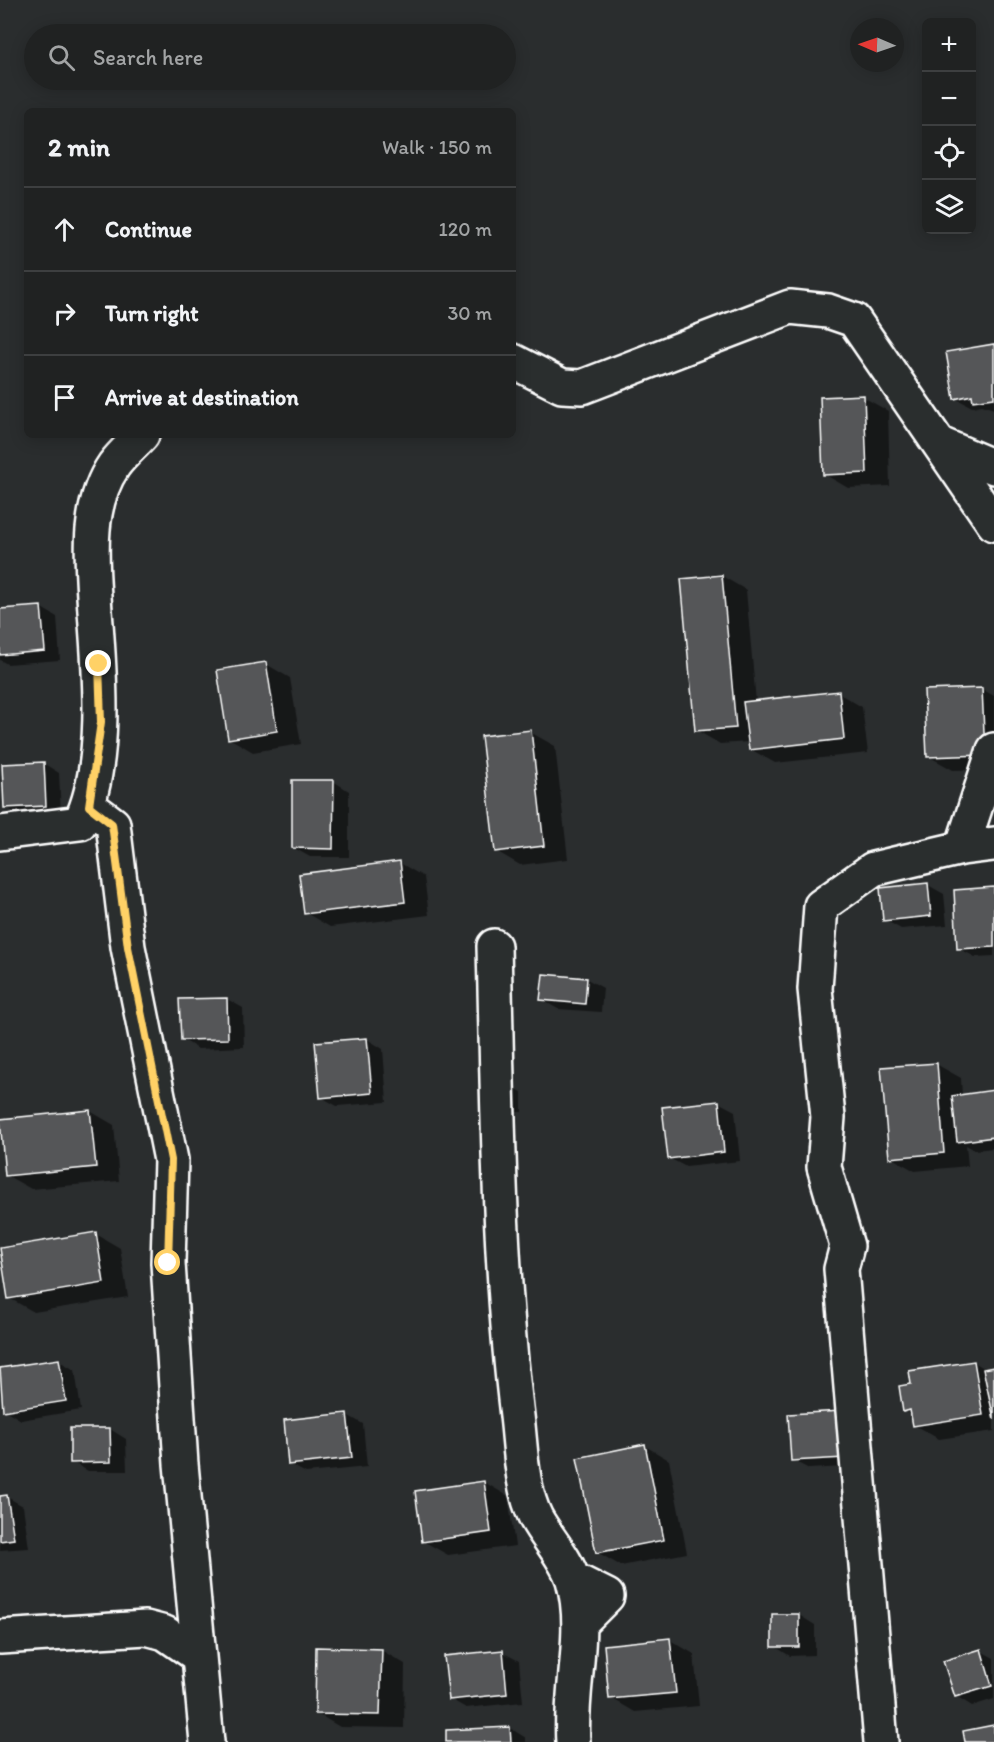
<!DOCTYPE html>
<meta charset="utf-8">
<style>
:root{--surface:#202222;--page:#2d2f2f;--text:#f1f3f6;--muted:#a2a4a5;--line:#3d3f40}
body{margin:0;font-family:Itim,sans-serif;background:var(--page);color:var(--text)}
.controls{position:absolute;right:18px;top:18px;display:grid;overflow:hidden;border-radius:9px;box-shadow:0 3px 15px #0003}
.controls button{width:54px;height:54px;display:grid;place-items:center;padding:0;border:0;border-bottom:2px solid var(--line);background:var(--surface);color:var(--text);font:30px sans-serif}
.compass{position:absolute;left:850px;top:18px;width:54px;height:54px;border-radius:50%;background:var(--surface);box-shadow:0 3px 15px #0003;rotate:272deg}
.stop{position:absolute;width:18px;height:18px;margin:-14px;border:4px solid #ffd166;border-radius:50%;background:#fff}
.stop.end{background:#ffd166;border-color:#fff;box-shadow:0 2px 6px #0008}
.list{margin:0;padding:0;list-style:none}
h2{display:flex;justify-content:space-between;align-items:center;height:78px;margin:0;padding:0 24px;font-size:26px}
h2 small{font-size:20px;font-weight:400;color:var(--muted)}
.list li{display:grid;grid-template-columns:39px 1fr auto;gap:18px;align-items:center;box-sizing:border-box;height:84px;padding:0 24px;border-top:2px solid var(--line)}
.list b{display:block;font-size:22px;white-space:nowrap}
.list em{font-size:20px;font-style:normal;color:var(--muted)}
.icon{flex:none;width:33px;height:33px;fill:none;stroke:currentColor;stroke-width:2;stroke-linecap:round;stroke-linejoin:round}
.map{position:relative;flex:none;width:994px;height:1742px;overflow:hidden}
.search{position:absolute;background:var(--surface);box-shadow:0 3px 15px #0003;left:24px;top:24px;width:492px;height:66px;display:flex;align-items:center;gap:15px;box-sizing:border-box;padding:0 21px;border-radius:33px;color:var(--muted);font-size:22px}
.panel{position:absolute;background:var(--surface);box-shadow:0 3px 15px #0003;left:24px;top:108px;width:492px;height:330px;border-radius:9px}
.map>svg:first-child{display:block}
.shadow{fill:#0007}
.building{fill:#555758;stroke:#fff;stroke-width:1.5}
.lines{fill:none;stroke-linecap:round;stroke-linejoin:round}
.minor-casing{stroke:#fff;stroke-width:38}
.minor{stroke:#2a2d2e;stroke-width:33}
.route{stroke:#ffd166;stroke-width:8}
</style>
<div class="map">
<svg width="994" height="1742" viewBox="0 0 994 1742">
<rect width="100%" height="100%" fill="#2a2d2e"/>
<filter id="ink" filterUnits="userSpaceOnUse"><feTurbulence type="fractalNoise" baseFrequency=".0167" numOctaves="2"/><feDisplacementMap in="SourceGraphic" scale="12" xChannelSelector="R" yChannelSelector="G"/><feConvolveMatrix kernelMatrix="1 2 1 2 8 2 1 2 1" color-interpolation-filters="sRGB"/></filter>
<g filter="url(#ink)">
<!-- shadow -->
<path class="shadow" d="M994 345V409L982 405 972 407 955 398Z
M863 397 888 411 890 486 848 488 824 474Z
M722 576 746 590 756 702 838 693 862 707 868 753 775 763 750 749 749 742 720 744 696 730Z
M40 607 57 617 60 660 7 664 0 660V610Z
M266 664 290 678 301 744 253 752 229 738Z
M982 689 994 696V769L953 770 928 756Z
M530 732 555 746 568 859 520 865 496 851Z
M43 763 59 773 61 814 22 816 5 807Z
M333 781 349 791V857H310L294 848Z
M400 863 424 877 429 915 330 927 306 913Z
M928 885 944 894 947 925 901 929 885 920Z
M994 889V956L975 957 958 948Z
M587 979 603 988 601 1012 558 1009 542 1000Z
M227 999 243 1008 244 1047 198 1049 182 1039Z
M367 1039 383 1049 387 1102 337 1106 321 1097Z
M936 1064 961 1078 962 1096 994 1092V1148L975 1150 966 1145 968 1166 915 1171 890 1157Z
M503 1088H514L522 1092V1112H510Z
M718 1102 735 1111 740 1161 686 1167 669 1158Z
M90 1111 114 1125 119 1181 31 1189 6 1175Z
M96 1234 120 1248 128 1297 34 1312 9 1298Z
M59 1361 75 1370 81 1410 21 1420 5 1410 0 1370Z
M974 1362 987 1370 994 1368V1431L939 1439 914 1425 913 1416 904 1411 913 1385Z
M347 1415 363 1424 367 1467 306 1473 289 1464Z
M790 1415 861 1466 809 1469 792 1460Z
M110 1429 126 1439 127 1471H88L72 1462Z
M645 1446 669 1460 687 1553 621 1566 597 1552Z
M484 1482 508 1496 515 1546 448 1555 423 1541Z
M7 1497 23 1506 29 1548 0 1550V1498Z
M799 1615 815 1625V1655L790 1656 774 1646Z
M670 1640 694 1654 699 1706 635 1712 611 1698Z
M381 1650 405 1664 404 1728 340 1727 316 1713Z
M981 1651 994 1658V1699L972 1706 956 1696Z
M502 1652 519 1661 523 1702 466 1708 450 1699Z
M510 1728 526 1738V1742H448Z"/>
<!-- building -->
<path class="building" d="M994 344V398L973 401 972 395 954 399 946 352Z
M864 395 867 473 823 475 820 397Z
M722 575 736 728 695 731 681 579Z
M41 606 45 651 0 655V609Z
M266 662 277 731 228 739 217 670Z
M982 688 985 755 927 757 924 690Z
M839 691 844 739 749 750 743 702Z
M531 730 544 846 495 852 481 736Z
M44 762 46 806 4 808 2 764Z
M292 780H334L333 849 292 848Z
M400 861 405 902 304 914 299 874Z
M928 883 931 916 883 921 880 888Z
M994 887V947L957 949 954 890Z
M543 974 587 978 585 1004 540 1000Z
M227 998 228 1039 181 1040 179 999Z
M367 1038 372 1093 320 1098 315 1042Z
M937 1063 944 1153 889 1158 881 1067Z
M994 1090V1137L957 1142 952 1096Z
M719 1101 724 1152 668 1159 662 1107Z
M90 1110 96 1167 5 1176 0 1119Z
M96 1232 104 1283 8 1299 0 1248Z
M59 1359 66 1401 3 1411 0 1368Z
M974 1361 983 1415 913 1426 910 1410 903 1412 899 1386 911 1384 909 1371Z
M994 1367V1419L983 1369Z
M842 1411 845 1458 791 1461 788 1414Z
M347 1413 352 1458 288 1465 284 1420Z
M70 1428H110L111 1462 70 1463Z
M645 1444 664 1540 596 1553 577 1458Z
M484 1481 491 1532 422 1542 415 1491Z
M7 1495 14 1539 0 1541V1496Z
M772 1614H799V1647H772Z
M670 1638 676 1693 609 1699 604 1645Z
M316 1647 382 1649 380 1715 315 1714Z
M981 1649 992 1686 955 1697 943 1661Z
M503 1650 507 1694 449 1700 444 1656Z
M994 1725V1742H965L963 1731Z
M510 1727 511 1742H446V1730Z"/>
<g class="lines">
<!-- minor casing -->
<g class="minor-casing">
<path id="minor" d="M513 361 562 386 582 387 790 307 828 311 854 320 994 524
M940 444 994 467
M89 806 113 824 128 947 171 1160 168 1263 181 1464 207 1742
M0 833 80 823C108 766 100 673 95 611 92 564 85 507 114 465 122 454 133 445 142 435
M962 848 994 750
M494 946C498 1103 498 1260 517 1416 521 1448 521 1488 536 1518 547 1538 566 1558 573 1580 588 1632 569 1689 573 1742
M573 1579 607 1596 579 1624
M0 1637 146 1628 165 1633 197 1655
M881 1742 841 1269 847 1246 824 1167 828 1117 815 989 821 906 873 869 962 848 994 844"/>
</g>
<!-- minor -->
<use href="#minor" class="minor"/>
</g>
</g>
<g class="lines" filter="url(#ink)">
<!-- route -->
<path class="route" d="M99 664 101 722 89 806 112 824 128 947 171 1160 168 1263"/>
</g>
</svg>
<div class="controls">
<button>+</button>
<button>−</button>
<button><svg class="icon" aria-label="locate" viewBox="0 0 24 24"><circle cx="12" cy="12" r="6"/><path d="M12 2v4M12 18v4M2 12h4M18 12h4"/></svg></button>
<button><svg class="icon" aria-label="layers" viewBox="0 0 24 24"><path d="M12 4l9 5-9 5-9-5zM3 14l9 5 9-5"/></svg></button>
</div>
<svg class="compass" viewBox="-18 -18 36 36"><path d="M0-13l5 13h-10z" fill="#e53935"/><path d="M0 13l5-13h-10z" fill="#a2a4a5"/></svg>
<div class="stop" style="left:168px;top:1263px"></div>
<div class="stop end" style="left:99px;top:664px"></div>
<div class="search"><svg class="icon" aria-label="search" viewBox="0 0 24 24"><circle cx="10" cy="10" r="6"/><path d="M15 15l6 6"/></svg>Search here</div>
<section class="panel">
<h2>2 min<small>Walk · 150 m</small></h2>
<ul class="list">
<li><svg class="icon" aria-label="ahead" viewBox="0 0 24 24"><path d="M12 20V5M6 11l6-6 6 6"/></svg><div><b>Continue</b></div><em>120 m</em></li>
<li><svg class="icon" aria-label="right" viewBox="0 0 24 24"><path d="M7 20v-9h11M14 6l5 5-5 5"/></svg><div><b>Turn right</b></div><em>30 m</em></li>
<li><svg class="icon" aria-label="arrive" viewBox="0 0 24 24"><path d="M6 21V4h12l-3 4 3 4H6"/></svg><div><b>Arrive at destination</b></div></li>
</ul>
</section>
</div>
